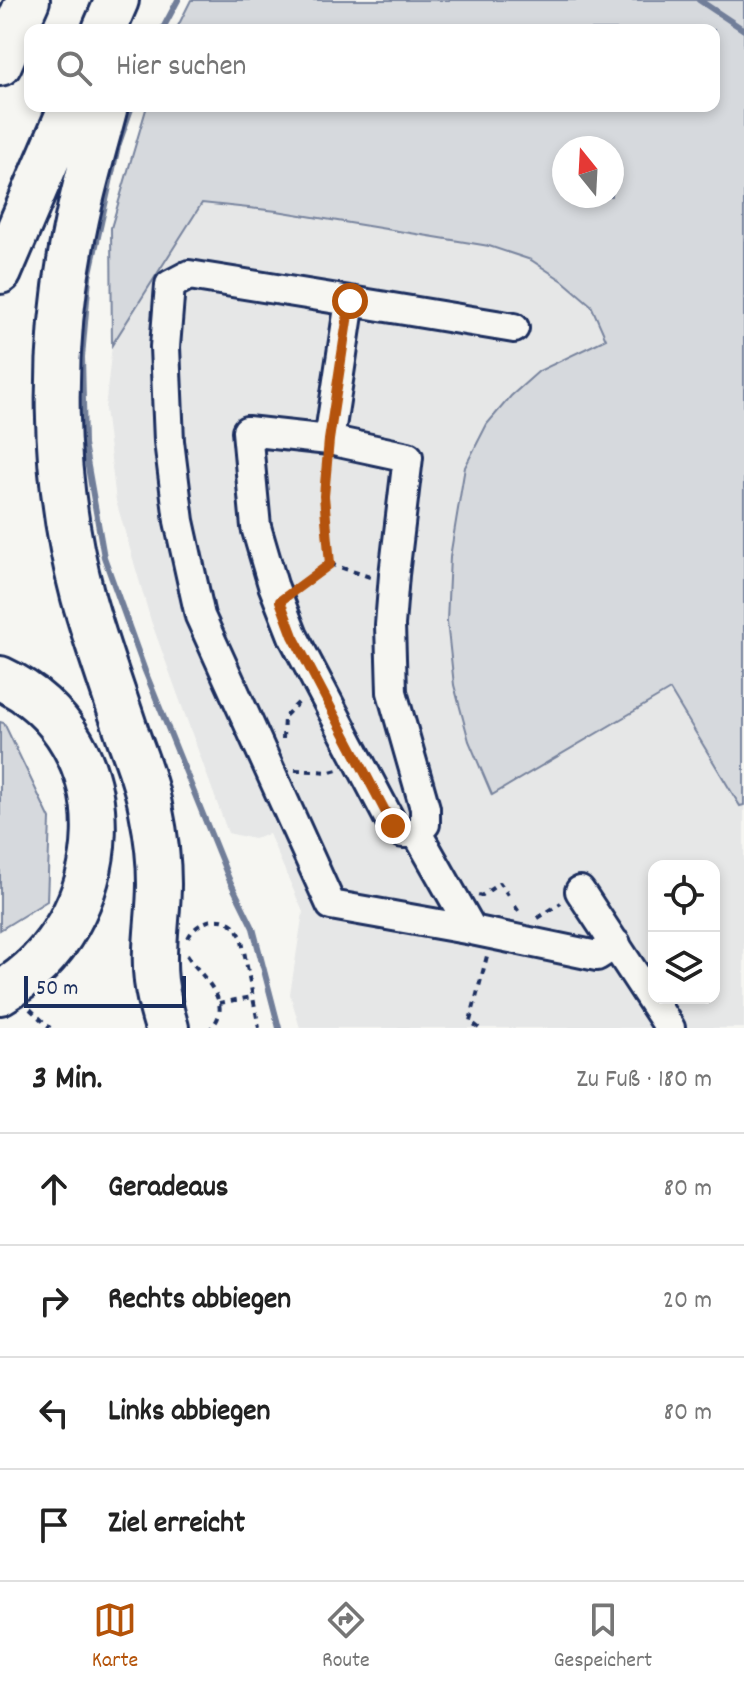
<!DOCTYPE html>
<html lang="de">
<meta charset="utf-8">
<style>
:root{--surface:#fff;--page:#f6f6f6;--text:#222;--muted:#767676;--line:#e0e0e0;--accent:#b45309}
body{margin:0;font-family:Dekko,sans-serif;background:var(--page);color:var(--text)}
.controls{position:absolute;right:24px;bottom:24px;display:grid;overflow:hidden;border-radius:16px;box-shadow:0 4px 12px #0003}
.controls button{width:72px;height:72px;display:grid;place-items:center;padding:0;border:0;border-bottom:2px solid var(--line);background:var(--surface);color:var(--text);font:40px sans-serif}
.compass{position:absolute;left:552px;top:136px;width:72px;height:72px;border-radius:50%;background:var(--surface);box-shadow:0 4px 12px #0003;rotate:342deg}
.scale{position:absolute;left:24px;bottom:20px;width:162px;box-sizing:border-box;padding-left:8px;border:4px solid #1b2f5e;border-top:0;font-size:22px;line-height:28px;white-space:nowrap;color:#1b2f5e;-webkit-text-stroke:6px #f6f6f2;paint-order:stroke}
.stop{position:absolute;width:24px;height:24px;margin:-18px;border:6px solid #b45309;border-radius:50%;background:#fff}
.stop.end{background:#b45309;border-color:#fff;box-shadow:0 2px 8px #0008}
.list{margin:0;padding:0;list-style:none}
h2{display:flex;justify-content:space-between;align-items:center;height:104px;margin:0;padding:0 32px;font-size:34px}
h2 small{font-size:26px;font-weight:400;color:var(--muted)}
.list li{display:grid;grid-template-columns:52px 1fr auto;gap:24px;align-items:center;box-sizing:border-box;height:112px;padding:0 32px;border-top:2px solid var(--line)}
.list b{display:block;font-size:30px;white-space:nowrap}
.list em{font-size:26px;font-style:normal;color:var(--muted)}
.icon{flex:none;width:44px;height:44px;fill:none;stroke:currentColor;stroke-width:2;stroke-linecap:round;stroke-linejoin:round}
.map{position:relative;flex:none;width:744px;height:1028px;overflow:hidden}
.search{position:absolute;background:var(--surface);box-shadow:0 4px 12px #0003;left:24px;right:24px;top:24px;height:88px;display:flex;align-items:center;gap:20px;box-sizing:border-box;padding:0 28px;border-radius:16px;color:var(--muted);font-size:30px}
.sheet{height:552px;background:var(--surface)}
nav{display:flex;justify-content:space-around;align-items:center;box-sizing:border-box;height:112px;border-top:2px solid var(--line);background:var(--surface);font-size:22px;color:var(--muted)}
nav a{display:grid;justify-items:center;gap:4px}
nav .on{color:var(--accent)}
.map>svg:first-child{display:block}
.built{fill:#e6e7e7;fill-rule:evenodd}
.green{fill:#d6d9dd;stroke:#78849e;stroke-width:2;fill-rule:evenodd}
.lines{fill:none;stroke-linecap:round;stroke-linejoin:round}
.stream{stroke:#717e99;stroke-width:6}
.minor-casing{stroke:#1b2f5e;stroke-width:34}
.highway-casing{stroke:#1b2f5e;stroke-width:48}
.path{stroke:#1b2f5e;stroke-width:4;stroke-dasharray:6 6;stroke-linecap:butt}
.minor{stroke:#f6f6f2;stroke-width:28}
.highway{stroke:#f6f6f2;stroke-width:42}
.route{stroke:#b45309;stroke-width:10}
</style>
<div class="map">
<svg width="744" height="1028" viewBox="0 0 744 1028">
<rect width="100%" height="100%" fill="#f6f6f2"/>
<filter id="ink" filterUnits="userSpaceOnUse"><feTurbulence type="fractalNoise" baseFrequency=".0125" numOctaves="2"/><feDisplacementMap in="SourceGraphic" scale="16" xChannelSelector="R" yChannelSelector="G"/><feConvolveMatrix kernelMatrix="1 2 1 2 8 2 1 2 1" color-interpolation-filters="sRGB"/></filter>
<g filter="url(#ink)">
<!-- built -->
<path class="built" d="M201 203 277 211 489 246 531 260 563 281 591 305 606 339 539 371 511 396 487 424 465 467 492 795 670 690 740 805H744V1028H300L290 994 303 912 269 834 254 839 228 833 151 621 116 501 105 409 112 345ZM654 866H714V998H654Z"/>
<!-- green -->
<path class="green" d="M191 0H744V805L740 806 670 690 492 795 469 741 454 685 447 621 450 557 465 467 487 424 511 396 539 371 606 339 591 305 563 281 531 260 489 246 277 211 202 203 112 345 111 228 147 106H714V30H176ZM612 148V196H564V148Z
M0 722 4 723 50 819 47 901 0 930Z"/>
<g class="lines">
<!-- stream -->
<path class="stream" d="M699 0 744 30
M162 30 178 0
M132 106 118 146 89 277 82 357 84 444 104 557 145 671 229 879 253 928 279 1028"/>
<!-- minor casing -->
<g class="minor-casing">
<path id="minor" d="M350 301 514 328
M247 431 329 440 408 457 394 575 390 625 392 692 425 808V824L417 833H403L393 826 293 636 273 585 256 527Z
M329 440 350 301 189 275 170 285 165 347 169 441 179 521 200 616 331 905 472 930 597 956 616 944
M417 833 472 930
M580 891 670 1028"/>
</g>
<!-- highway casing -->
<g class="highway-casing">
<path id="highway" d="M104 30 117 0
M0 64 28 0
M106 106C96 145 84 184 76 224 50 345 51 476 83 597 96 644 113 690 128 736 137 761 147 785 151 811 156 835 159 859 159 884 159 916 152 948 156 981 158 997 162 1012 167 1028
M0 272 71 106
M0 678C132 739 118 925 0 993"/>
</g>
<!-- path -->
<path class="path" d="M330 564 370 577
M297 588 330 564 324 496 327 462
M283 739 284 717 299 702
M295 770 330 772 337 770
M478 895 481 896 500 883 508 895
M515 906 521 915
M538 918 561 903
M188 938C195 923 217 913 233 925 236 928 238 932 241 936L259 1028
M187 955C200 976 236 1002 211 1028
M219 1003 252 997
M30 1009 50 1028
M479 1028 470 1021 487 956"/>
<!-- minor -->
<use href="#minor" class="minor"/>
<!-- highway -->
<use href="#highway" class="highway"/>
</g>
</g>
<g class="lines" filter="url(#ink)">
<!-- route -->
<path class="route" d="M350 301 329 440 324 496 330 564 280 601 293 636 393 826"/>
</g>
</svg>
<div class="controls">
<button><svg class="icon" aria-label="locate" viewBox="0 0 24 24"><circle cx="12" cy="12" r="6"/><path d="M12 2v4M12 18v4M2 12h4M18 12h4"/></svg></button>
<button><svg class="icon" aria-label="layers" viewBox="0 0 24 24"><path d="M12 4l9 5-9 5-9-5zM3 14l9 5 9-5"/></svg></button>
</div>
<svg class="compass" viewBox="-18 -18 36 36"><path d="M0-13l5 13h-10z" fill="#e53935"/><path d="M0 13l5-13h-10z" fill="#767676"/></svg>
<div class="scale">50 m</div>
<div class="stop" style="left:350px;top:301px"></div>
<div class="stop end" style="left:393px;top:826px"></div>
<div class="search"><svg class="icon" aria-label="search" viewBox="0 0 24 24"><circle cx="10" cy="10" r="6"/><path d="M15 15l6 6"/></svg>Hier suchen</div>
</div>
<section class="sheet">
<h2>3 Min.<small>Zu Fuß · 180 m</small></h2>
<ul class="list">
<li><svg class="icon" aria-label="ahead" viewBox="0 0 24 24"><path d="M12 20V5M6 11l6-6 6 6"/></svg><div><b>Geradeaus</b></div><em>80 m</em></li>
<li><svg class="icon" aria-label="right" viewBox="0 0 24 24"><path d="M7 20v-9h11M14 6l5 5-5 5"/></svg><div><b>Rechts abbiegen</b></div><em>20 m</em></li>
<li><svg class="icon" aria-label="left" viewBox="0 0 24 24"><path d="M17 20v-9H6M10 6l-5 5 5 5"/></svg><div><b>Links abbiegen</b></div><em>80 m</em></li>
<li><svg class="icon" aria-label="arrive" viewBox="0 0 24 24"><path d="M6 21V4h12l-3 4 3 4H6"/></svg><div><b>Ziel erreicht</b></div></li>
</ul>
</section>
<nav>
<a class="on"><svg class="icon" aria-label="map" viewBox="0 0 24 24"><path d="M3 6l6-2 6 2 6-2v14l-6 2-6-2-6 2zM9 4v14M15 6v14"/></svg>Karte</a>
<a><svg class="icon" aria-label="directions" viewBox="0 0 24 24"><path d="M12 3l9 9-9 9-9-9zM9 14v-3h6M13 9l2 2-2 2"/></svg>Route</a>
<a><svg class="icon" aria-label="saved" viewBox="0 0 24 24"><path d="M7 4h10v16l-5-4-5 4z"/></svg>Gespeichert</a>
</nav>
